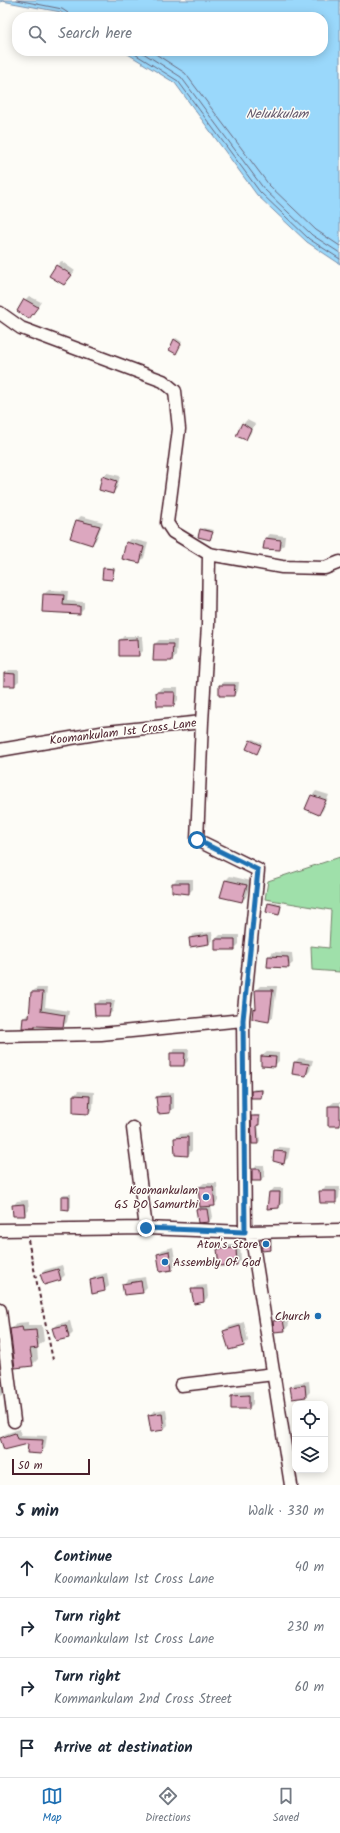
<!DOCTYPE html>
<meta charset="utf-8">
<style>
:root{--surface:#fff;--page:#f2f2f3;--text:#1f2937;--muted:#747a83;--line:#e0e1e3;--accent:#1f6fb2}
body{margin:0;font-family:Kalam,sans-serif;background:var(--page);color:var(--text)}
.controls{position:absolute;right:12px;bottom:12px;display:grid;overflow:hidden;border-radius:8px;box-shadow:0 2px 10px #0003}
.controls button{width:36px;height:36px;display:grid;place-items:center;padding:0;border:0;border-bottom:1px solid var(--line);background:var(--surface);color:var(--text);font:20px sans-serif}
.scale{position:absolute;left:12px;bottom:10px;width:78px;box-sizing:border-box;padding-left:4px;border:2px solid #4a1f2b;border-top:0;font-size:11px;line-height:14px;white-space:nowrap;color:#4a1f2b;-webkit-text-stroke:3px #fdfcf7;paint-order:stroke}
.stop{position:absolute;width:12px;height:12px;margin:-9px;border:3px solid #1f6fb2;border-radius:50%;background:#fff}
.stop.end{background:#1f6fb2;border-color:#fff;box-shadow:0 1px 4px #0008}
.list{margin:0;padding:0;list-style:none}
h2{display:flex;justify-content:space-between;align-items:center;height:52px;margin:0;padding:0 16px;font-size:17px}
h2 small{font-size:13px;font-weight:400;color:var(--muted)}
.list li{display:grid;grid-template-columns:26px 1fr auto;gap:12px;align-items:center;box-sizing:border-box;height:60px;padding:0 16px;border-top:1px solid var(--line)}
.list b{display:block;font-size:15px;white-space:nowrap}
.list p{margin:0;font-size:13px;white-space:nowrap;color:var(--muted)}
.list em{font-size:13px;font-style:normal;color:var(--muted)}
.icon{flex:none;width:22px;height:22px;fill:none;stroke:currentColor;stroke-width:2;stroke-linecap:round;stroke-linejoin:round}
.map{position:relative;flex:none;width:340px;height:1485px;overflow:hidden}
.search{position:absolute;background:var(--surface);box-shadow:0 2px 10px #0003;left:12px;right:12px;top:12px;height:44px;display:flex;align-items:center;gap:10px;box-sizing:border-box;padding:0 14px;border-radius:16px;color:var(--muted);font-size:15px}
.sheet{height:292px;background:var(--surface)}
nav{display:flex;justify-content:space-around;align-items:center;box-sizing:border-box;height:56px;border-top:1px solid var(--line);background:var(--surface);font-size:11px;color:var(--muted)}
nav a{display:grid;justify-items:center;gap:2px}
nav .on{color:var(--accent)}
.map>svg:first-child{display:block}
.green{fill:#9fe0aa;stroke:#74806a}
.water{fill:#9ad8fb;stroke:#7a8ea8}
.shadow{fill:#0003}
.lines{fill:none;stroke-linecap:round;stroke-linejoin:round}
.shore{stroke:#6a697e;stroke-width:1}
.building{fill:#dca7bf;stroke:#4a1f2b}
.minor-casing{stroke:#4a1f2b;stroke-width:15}
.path{stroke:#4a1f2b;stroke-width:2;stroke-dasharray:4 3;stroke-linecap:butt}
.minor{stroke:#fdfcf7;stroke-width:12}
.route{stroke:#1f6fb2;stroke-width:5}
.poi-dot{fill:#1f6fb2;stroke:#fdfcf7;stroke-width:1.5}
.labels{text-anchor:middle;dominant-baseline:central;stroke-width:3;stroke-linejoin:round;paint-order:stroke}
.street-label{font-size:12px;fill:#4a1f2b;stroke:#fdfcf7}
.poi-label{font-size:12px;fill:#4a1f2b;stroke:#fdfcf7;text-anchor:end}
.water-label{font-size:13px;font-style:italic;fill:#625669;stroke:#fdfcf7}
</style>
<div class="map">
<svg width="340" height="1485" viewBox="0 0 340 1485">
<rect width="100%" height="100%" fill="#fdfcf7"/>
<filter id="ink" filterUnits="userSpaceOnUse"><feTurbulence type="fractalNoise" baseFrequency=".025" numOctaves="2"/><feDisplacementMap in="SourceGraphic" scale="8" xChannelSelector="R" yChannelSelector="G"/><feConvolveMatrix kernelMatrix="1 2 1 2 8 2 1 2 1" color-interpolation-filters="sRGB"/></filter>
<g filter="url(#ink)">
<!-- green -->
<path class="green" d="M340 857V972L312 970 311 946 329 948 331 910 265 899 268 881Z"/>
<!-- water -->
<path class="water" d="M0 0H340V264L307 242 257 195 175 83 123 51H323V17H68L61 12 2 1 0 3Z"/>
<!-- shadow -->
<path class="shadow" d="M61 261 75 271 68 279 51 276Z
M29 296 41 302 33 314 25 300Z
M176 338 182 342 176 353 175 340Z
M247 420 255 424 250 434 246 439 243 424Z
M107 473 120 476 117 488 113 493 102 477Z
M81 516 103 522 96 540 92 544 71 538 77 520Z
M203 528 214 530 210 539 201 530Z
M270 534 285 536 284 545 279 549 265 539Z
M131 539 148 543 144 558 139 562 127 543Z
M106 567 115 568 112 579 104 569Z
M49 590 68 591 67 601 84 602V608L79 613 43 611 44 594Z
M124 636H142L143 651 139 655 120 640Z
M159 640H177L176 656 172 660H154L155 644Z
M9 670H19V681L14 685 5 674Z
M224 682H239L238 691 234 695 220 686Z
M161 688H178V700L174 705 157 693Z
M253 739 262 743 257 753 251 740Z
M316 791 329 795 323 810 319 814 312 796Z
M230 876 251 881 246 897 242 901 226 880Z
M177 879H193V889L189 893 173 892V883Z
M270 902 282 904 278 914 269 904Z
M212 932 213 939 209 943 190 938 194 934Z
M220 935H239V944L234 949 216 939Z
M273 952 292 953 293 963 288 967 269 957Z
M260 986H277L273 1017 269 1021 253 1018 254 1009 257 1006 256 990Z
M37 988H47L45 1007 69 1011 67 1022 63 1026 36 1025 35 1027 24 1018 28 1014H30L32 992Z
M100 1000H115L113 1011 109 1015 95 1005Z
M175 1049H189L188 1061 184 1065 171 1054Z
M267 1052 279 1053V1061L274 1066 262 1065V1056Z
M299 1058 313 1060 310 1071 306 1075 295 1062Z
M254 1089H263V1095L261 1097 252 1091Z
M78 1091 94 1092 93 1108 89 1113 74 1096Z
M174 1092V1108L170 1112 159 1113 157 1097 161 1093Z
M334 1102H340V1125L329 1106Z
M254 1115H261L260 1122 258 1124 260 1141 258 1143 252 1117Z
M192 1133V1150L188 1155 175 1138 180 1134Z
M280 1147 290 1148 288 1158 283 1163 275 1151Z
M257 1165H264L265 1176 260 1180 253 1170Z
M204 1183H217L218 1201 214 1205 211 1206 213 1217 209 1221 197 1210 200 1206 199 1187Z
M325 1187H340L339 1198 335 1202 320 1192Z
M274 1188H283V1203L279 1207 270 1193Z
M64 1194H71V1207L69 1209 62 1196Z
M28 1200 29 1210 25 1215H14L13 1206 17 1201Z
M272 1237V1247L270 1249 262 1240 264 1238Z
M240 1244 241 1260 237 1264 220 1265 218 1249 223 1245Z
M173 1247 176 1265 172 1269 158 1254 162 1250Z
M62 1265 65 1275 61 1279 41 1274 45 1270Z
M107 1273 109 1286 104 1290 91 1280 95 1276Z
M145 1277 147 1287 142 1292 123 1285 127 1280Z
M207 1285 208 1297 204 1301 193 1290 197 1286Z
M287 1316 289 1325 285 1330 275 1331 274 1321 278 1317Z
M70 1321 73 1333 69 1337 57 1339 53 1329 58 1324Z
M28 1322V1325H42L44 1341 37 1347 38 1359 32 1365 11 1329 17 1323Z
M244 1322 248 1341 244 1345 230 1348 224 1331 228 1327Z
M6 1380 7 1391 0 1396V1381Z
M309 1381 310 1392 306 1396 291 1388 295 1383Z
M253 1391V1404L249 1408 232 1396 236 1392Z
M166 1409 168 1425 164 1429 149 1415 154 1411Z
M19 1429 21 1435 47 1436 45 1448 40 1453 29 1442 1 1438 5 1434Z"/>
<g class="lines">
<!-- shore -->
<path class="shore" d="M17 0 62 9 68 13 69 17
M130 51 178 81 260 192 309 239 340 259
M140 51 181 77 264 189 312 235 340 253
M151 51 185 73 269 185 316 230 340 246"/>
</g>
<!-- building -->
<path class="building" d="M56 265 72 275 64 285 49 276Z
M24 299 38 307 29 319 17 311Z
M174 339 181 344 176 354 169 350Z
M242 423 251 429 246 440 236 436Z
M102 476 117 481 113 494 99 490Z
M76 520 100 526 92 545 70 538Z
M200 529 213 532 210 540 198 537Z
M265 538 281 540 280 550 263 549Z
M126 542 144 547 140 563 122 559Z
M103 568 114 569 112 580 102 579Z
M43 594 64 595 63 605 80 606V614L42 612Z
M138 639 139 656H119V640Z
M154 644H173L172 661H153Z
M4 673 15 674V686H4Z
M219 685H235L234 696H219Z
M156 692H175L174 706H157Z
M250 740 261 745 257 754 246 749Z
M311 795 326 800 319 815 305 809Z
M225 880 247 885 242 902 220 897Z
M172 883H189V894L172 892Z
M268 903 281 906 279 915 266 912Z
M208 935 209 944 190 947 189 938Z
M215 939H235V950H215Z
M268 956 288 957 289 968 267 967Z
M255 990H273L269 1022 252 1019 253 1008 256 1009Z
M31 992H43L41 1011 65 1015 63 1027 35 1026V1028H22L23 1018H29Z
M94 1004H111L109 1016H95Z
M170 1053H185L184 1066H170Z
M261 1056 276 1057 275 1067 261 1066Z
M294 1062 309 1064 306 1076 292 1074Z
M262 1090 261 1098H251V1091Z
M73 1095 90 1096 89 1114 73 1113Z
M170 1096V1113L158 1114 156 1097Z
M328 1106H340V1126H328Z
M251 1116H259V1125H257L258 1144H252Z
M188 1137V1156L175 1155 174 1138Z
M274 1151 286 1152 284 1164 273 1161Z
M252 1169H260L261 1181H252Z
M198 1187H213L215 1206 200 1207Z
M319 1191H336V1203H320Z
M269 1192H280L279 1208 267 1209Z
M61 1196H69V1210L61 1209Z
M24 1204 25 1216H13L12 1205Z
M196 1209H207L209 1222 198 1223Z
M261 1239H270L271 1250 262 1251Z
M236 1248 237 1265 219 1266 217 1249Z
M169 1251 172 1270 160 1272 157 1254Z
M58 1269 61 1280 44 1285 40 1274Z
M103 1277 105 1291 92 1294 90 1280Z
M141 1281 143 1293 124 1295 122 1284Z
M191 1289H203L204 1302 194 1304Z
M283 1320 285 1331 274 1332 273 1321Z
M66 1325 69 1338 56 1341 52 1328Z
M240 1326 244 1346 229 1350 223 1331Z
M22 1327 23 1331 36 1330 38 1348 30 1349 33 1366 15 1368 10 1329Z
M305 1385 306 1397 292 1399 290 1387Z
M249 1395V1409H231V1396Z
M162 1413 164 1430 151 1432 148 1415Z
M15 1433 17 1439 43 1440 41 1454 27 1453 28 1444 4 1450 0 1438Z"/>
<g class="lines">
<!-- minor casing -->
<g class="minor-casing">
<path id="minor" d="M0 313 21 328 163 381 175 391 179 429 167 523 173 532 209 554 282 567 325 568 340 562
M202 722 208 625 209 554
M0 750 107 732 202 722 197 840 258 870 243 1020 245 1232
M0 1036 101 1034 243 1020
M133 1128 146 1228
M0 1230 146 1228 245 1232 340 1230
M251 1232 291 1485
M0 1310 14 1421
M181 1385 274 1374"/>
</g>
<!-- path -->
<path class="path" d="M28 1240 53 1360"/>
<!-- minor -->
<use href="#minor" class="minor"/>
</g>
</g>
<g class="lines" filter="url(#ink)">
<!-- route -->
<path class="route" d="M146 1228 245 1232 243 1020 258 870 197 840"/>
</g>
<!-- markers -->
<g class="poi-dot">
<circle cx="206" cy="1197" r="4"/>
<circle cx="266" cy="1244" r="4"/>
<circle cx="165" cy="1262" r="4"/>
<circle cx="318" cy="1316" r="4"/>
</g>
<g class="labels">
<!-- street labels -->
<g class="street-label">
<text transform="translate(123 732) rotate(-7)">Koomankulam 1st Cross Lane</text>
</g>
<!-- poi labels -->
<g class="poi-label">
<text x="198" y="1190">Koomankulam<tspan x="198" dy="14">GS DO Samurthi</tspan></text>
<text x="258" y="1244">Aton's Store</text>
<text x="173" y="1262" text-anchor="start">Assembly Of God</text>
<text x="310" y="1316">Church</text>
</g>
<!-- water labels -->
<g class="water-label">
<text x="277" y="114">Nelukkulam</text>
</g>
</g>
</svg>
<div class="controls">
<button><svg class="icon" aria-label="locate" viewBox="0 0 24 24"><circle cx="12" cy="12" r="6"/><path d="M12 2v4M12 18v4M2 12h4M18 12h4"/></svg></button>
<button><svg class="icon" aria-label="layers" viewBox="0 0 24 24"><path d="M12 4l9 5-9 5-9-5zM3 14l9 5 9-5"/></svg></button>
</div>
<div class="scale">50 m</div>
<div class="stop" style="left:197px;top:840px"></div>
<div class="stop end" style="left:146px;top:1228px"></div>
<div class="search"><svg class="icon" aria-label="search" viewBox="0 0 24 24"><circle cx="10" cy="10" r="6"/><path d="M15 15l6 6"/></svg>Search here</div>
</div>
<section class="sheet">
<h2>5 min<small>Walk · 330 m</small></h2>
<ul class="list">
<li><svg class="icon" aria-label="ahead" viewBox="0 0 24 24"><path d="M12 20V5M6 11l6-6 6 6"/></svg><div><b>Continue</b><p>Koomankulam 1st Cross Lane</p></div><em>40 m</em></li>
<li><svg class="icon" aria-label="right" viewBox="0 0 24 24"><path d="M7 20v-9h11M14 6l5 5-5 5"/></svg><div><b>Turn right</b><p>Koomankulam 1st Cross Lane</p></div><em>230 m</em></li>
<li><svg class="icon" aria-label="right" viewBox="0 0 24 24"><path d="M7 20v-9h11M14 6l5 5-5 5"/></svg><div><b>Turn right</b><p>Kommankulam 2nd Cross Street</p></div><em>60 m</em></li>
<li><svg class="icon" aria-label="arrive" viewBox="0 0 24 24"><path d="M6 21V4h12l-3 4 3 4H6"/></svg><div><b>Arrive at destination</b></div></li>
</ul>
</section>
<nav>
<a class="on"><svg class="icon" aria-label="map" viewBox="0 0 24 24"><path d="M3 6l6-2 6 2 6-2v14l-6 2-6-2-6 2zM9 4v14M15 6v14"/></svg>Map</a>
<a><svg class="icon" aria-label="directions" viewBox="0 0 24 24"><path d="M12 3l9 9-9 9-9-9zM9 14v-3h6M13 9l2 2-2 2"/></svg>Directions</a>
<a><svg class="icon" aria-label="saved" viewBox="0 0 24 24"><path d="M7 4h10v16l-5-4-5 4z"/></svg>Saved</a>
</nav>
